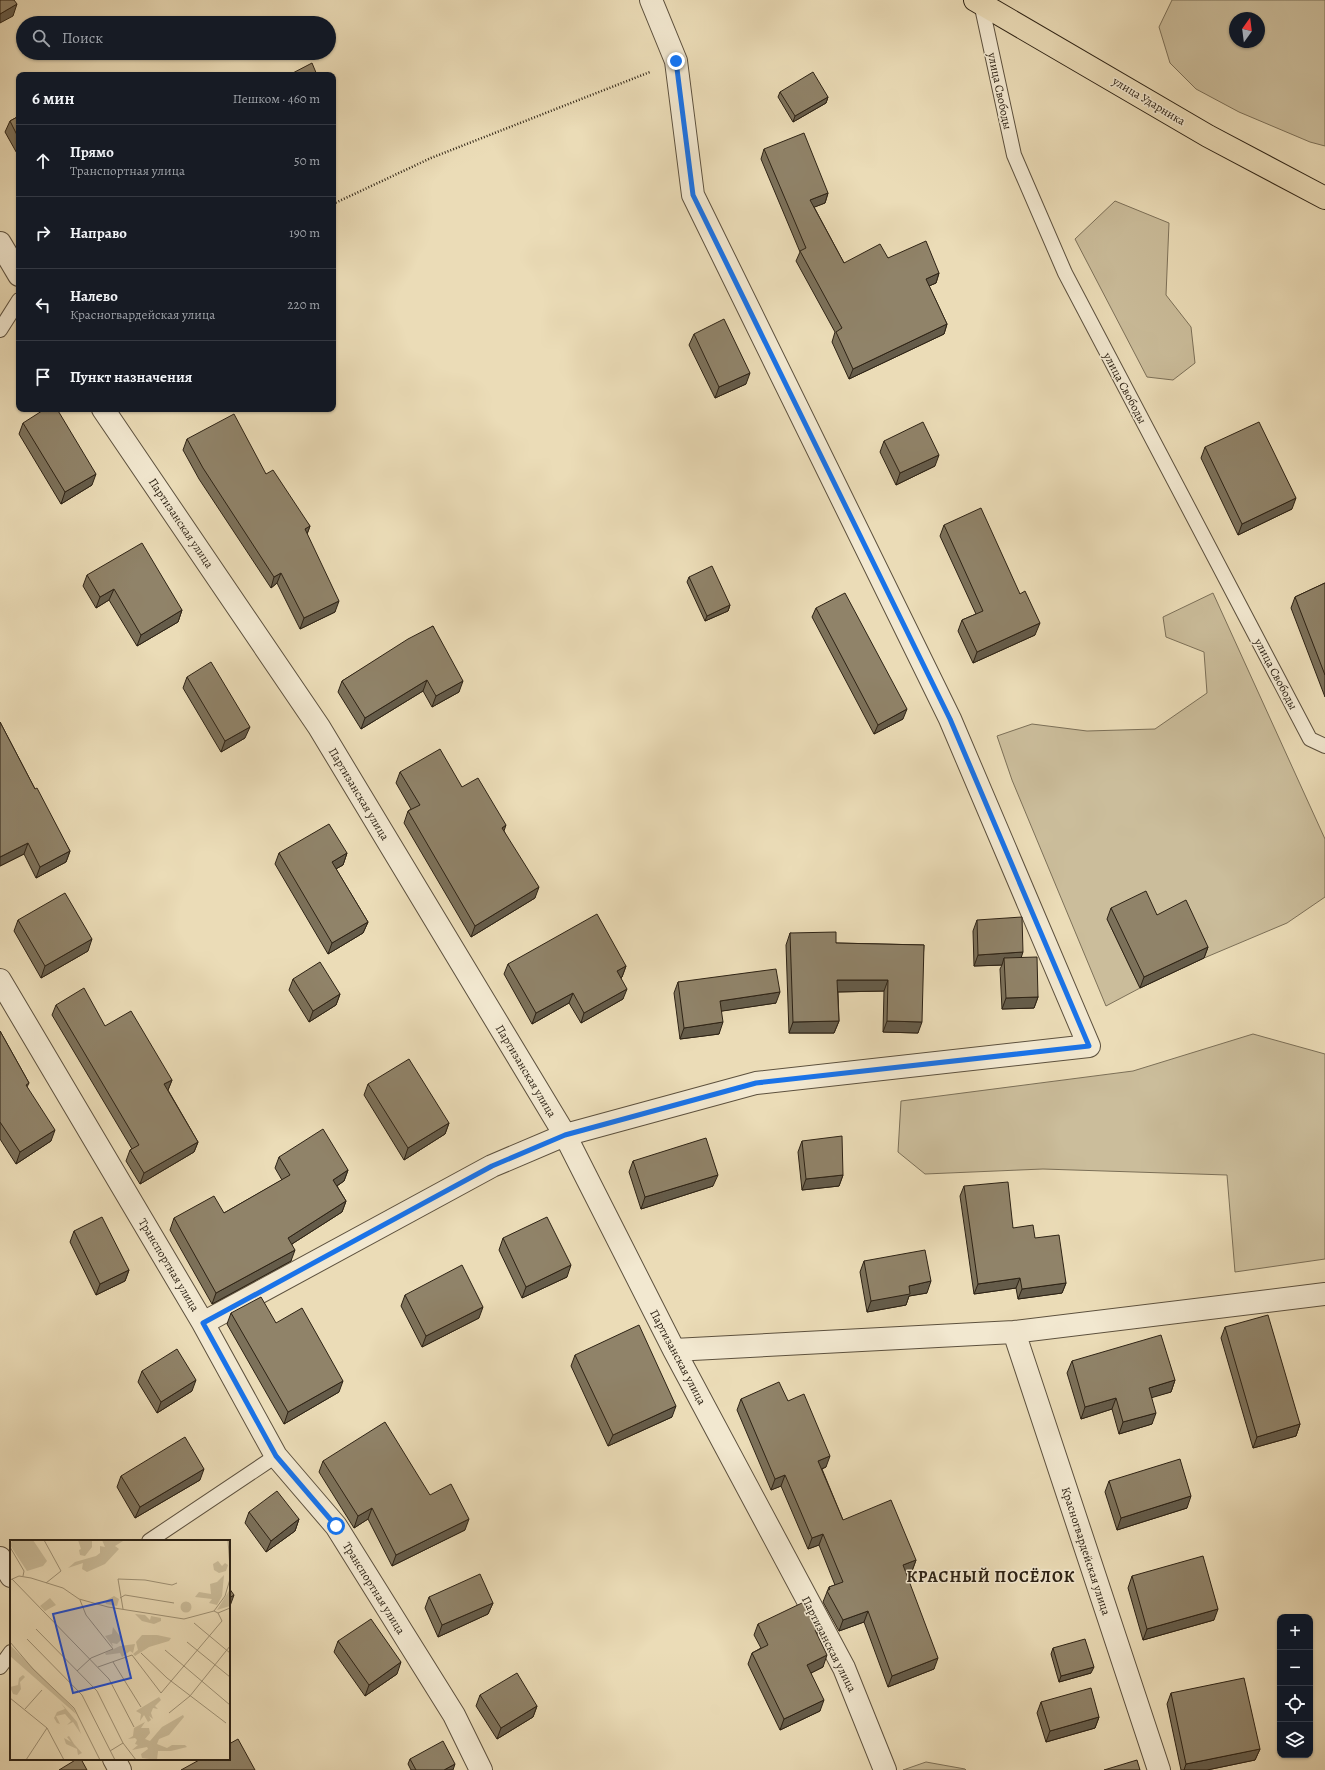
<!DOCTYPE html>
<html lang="ru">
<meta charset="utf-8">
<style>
:root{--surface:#171b24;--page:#242831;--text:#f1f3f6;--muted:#9ea1a6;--line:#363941}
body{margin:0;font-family:Alegreya,serif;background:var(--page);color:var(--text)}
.controls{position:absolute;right:12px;bottom:12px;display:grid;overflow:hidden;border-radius:8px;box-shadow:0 1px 3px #0004}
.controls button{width:36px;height:36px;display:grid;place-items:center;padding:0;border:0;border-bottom:1px solid var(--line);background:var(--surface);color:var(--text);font:20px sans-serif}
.compass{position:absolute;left:1229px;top:12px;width:36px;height:36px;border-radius:50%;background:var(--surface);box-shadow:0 1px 3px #0004;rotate:14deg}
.stop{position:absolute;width:12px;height:12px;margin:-9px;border:3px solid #1a73e8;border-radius:50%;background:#fff}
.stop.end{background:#1a73e8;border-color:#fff;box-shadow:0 1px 4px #0008}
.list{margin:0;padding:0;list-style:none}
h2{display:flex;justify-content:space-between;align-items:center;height:52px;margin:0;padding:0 16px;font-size:17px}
h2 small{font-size:13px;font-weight:400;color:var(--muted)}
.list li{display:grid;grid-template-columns:26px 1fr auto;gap:12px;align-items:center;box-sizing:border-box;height:72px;padding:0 16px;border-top:1px solid var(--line)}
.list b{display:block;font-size:15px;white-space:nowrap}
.list p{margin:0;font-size:13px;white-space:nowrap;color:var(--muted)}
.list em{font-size:13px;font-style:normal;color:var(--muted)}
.icon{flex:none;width:22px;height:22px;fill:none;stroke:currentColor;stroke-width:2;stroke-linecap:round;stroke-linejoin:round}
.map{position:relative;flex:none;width:1325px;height:1770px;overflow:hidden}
.search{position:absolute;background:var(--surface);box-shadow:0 1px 3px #0004;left:16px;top:16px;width:320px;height:44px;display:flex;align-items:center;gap:10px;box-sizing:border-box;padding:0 14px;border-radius:22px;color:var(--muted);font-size:15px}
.panel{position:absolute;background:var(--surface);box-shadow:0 1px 3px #0004;left:16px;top:72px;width:320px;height:340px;border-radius:8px}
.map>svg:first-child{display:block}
.green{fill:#cbbd9b;stroke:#7c7058;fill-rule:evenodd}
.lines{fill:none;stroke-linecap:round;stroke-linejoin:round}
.service-casing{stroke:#5d513e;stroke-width:16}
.minor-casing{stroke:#5d513e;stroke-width:24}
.primary-casing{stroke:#2e2315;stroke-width:24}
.path{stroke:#2e2315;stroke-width:2.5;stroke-dasharray:1 2;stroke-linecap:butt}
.service{stroke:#f2e8d0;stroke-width:14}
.minor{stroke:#f2e8d0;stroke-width:22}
.primary{stroke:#ebdcb7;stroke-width:22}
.wall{fill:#7c715a;stroke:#2e2315}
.shaded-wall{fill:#655c4a;stroke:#2e2315}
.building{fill:#908369;stroke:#2e2315}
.route{stroke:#1a73e8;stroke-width:5}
.labels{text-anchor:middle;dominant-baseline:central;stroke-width:3;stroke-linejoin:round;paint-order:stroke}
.street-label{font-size:12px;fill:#2e2315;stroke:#f2e8d0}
.district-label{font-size:16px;font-weight:bold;letter-spacing:1px;fill:#2e2315;stroke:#f2e8d0}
.inset-road{fill:none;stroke:#9f9276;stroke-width:1}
.view{fill:#1d4ed8;fill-opacity:0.15;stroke:#1d4ed8;stroke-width:2}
.inset-edge{fill:none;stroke:#2e2315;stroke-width:2}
</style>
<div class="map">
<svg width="1325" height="1770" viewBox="0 0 1325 1770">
<rect width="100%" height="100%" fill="#ebdcb7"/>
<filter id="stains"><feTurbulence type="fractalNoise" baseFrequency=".005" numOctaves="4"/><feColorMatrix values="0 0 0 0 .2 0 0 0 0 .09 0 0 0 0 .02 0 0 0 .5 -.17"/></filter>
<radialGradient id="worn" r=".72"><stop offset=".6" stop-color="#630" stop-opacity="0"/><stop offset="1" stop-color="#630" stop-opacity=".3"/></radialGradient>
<!-- green -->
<path class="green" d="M1172 0H1325V146L1310 142 1239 112 1196 89 1170 63 1159 27ZM1235 18H1259V42H1235Z
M1115 201 1169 223 1166 295 1191 327 1195 363 1173 380 1147 377 1075 239Z
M1213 593 1325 839V897L1287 923 1204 958 1153 926 1107 919 1140 988 1106 1006 1012 780 997 736 1032 724 1087 731 1155 729 1207 693 1204 652 1166 637 1163 617Z
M1253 1034 1325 1054V1259L1235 1272 1227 1175 1043 1169 925 1174 898 1152 901 1101 1133 1071Z
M926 1762 965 1769 966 1770H903Z"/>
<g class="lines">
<!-- service casing -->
<g class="service-casing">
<path id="service" d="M981 3 1014 155 1065 273 1310 739 1325 746
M0 330 19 300
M149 1541 276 1456
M0 1667 11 1652"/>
</g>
<!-- minor casing -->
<g class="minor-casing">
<path id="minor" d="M0 243 19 275
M103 409 319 727 565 1135 674 1350 844 1668 885 1770
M0 980 203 1323 276 1456 336 1526 454 1715 481 1770
M203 1323 492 1166 565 1135 756 1083 1089 1046 950 719 693 195 676 61 651 0
M1014 1332 1159 1770
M674 1350 1014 1332 1325 1294
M0 1558 11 1576
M114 1759 120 1770"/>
</g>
<!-- primary casing -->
<g class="primary-casing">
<path id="primary" d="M975 0 1208 136 1325 198"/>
</g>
<!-- path -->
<path class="path" d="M333 204 431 158 650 72"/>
<!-- service -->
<use href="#service" class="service"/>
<!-- minor -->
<use href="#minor" class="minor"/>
<!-- primary -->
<use href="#primary" class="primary"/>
</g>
<!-- wall -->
<path class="wall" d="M780 92 828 97 826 103 793 122 778 97Z
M19 116V157L5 132 10 121Z
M764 149 828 193 825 203 814 207 844 263 888 258 939 273 936 283 929 286 947 324 944 334 849 379 832 342 835 332 796 261 800 252 761 159Z
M694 334 746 384 715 398 689 345Z
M23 423 92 485 61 504 19 434Z
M187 439 266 474 310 526 307 534 335 612 300 629 277 583 271 588 199 479 183 450Z
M884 441 935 466 896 485 880 452Z
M1205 447 1292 509 1238 535 1201 458Z
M944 525 1020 594 1035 635 973 663 958 631 962 620 976 614 940 536Z
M87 575 182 610 178 622 137 646 109 600 96 608 83 586Z
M689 577 730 605 728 611 705 621 687 582Z
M1325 583V697L1291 608 1295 597Z
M816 608 903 719 874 734 812 617Z
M433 626 459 692 432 707 423 691 361 729 338 692 342 681Z
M187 677 245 738 221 752 183 688Z
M0 722 35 789 70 851 66 862 36 878 24 854 0 866Z
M400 772 462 787 504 831 535 898 471 937 404 823 408 811 411 809 396 783Z
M279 853H347L343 865 336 869 368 922 363 933 328 954 275 864Z
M1111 908 1157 915 1208 947 1204 958 1140 988 1107 919Z
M18 920 88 951 41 978 14 931Z
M977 920 1022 957 1038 997 1034 1008 1002 1009 1000 969 1002 965 974 966 973 931Z
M790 933 836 943 924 945 918 1033 883 1032 884 991 838 992 839 1021 834 1033H789L786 945Z
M508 964 626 966 622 977 621 978 623 999 581 1023 569 1003 532 1024 504 974Z
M293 979 340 994 336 1005 309 1022 289 990Z
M678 982 776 1003 721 1011 719 1034 680 1039 674 993Z
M56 1005 105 1026 172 1080 168 1090 198 1142 194 1152 140 1184 126 1161 130 1150 132 1149 52 1015Z
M0 1031 29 1083 27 1087 51 1141 16 1164 0 1139Z
M368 1084 449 1123 445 1134 404 1160 364 1095Z
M802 1141 843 1175 839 1186 802 1190 798 1152Z
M279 1157 348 1170 344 1181 337 1186 346 1201 342 1212 292 1244 291 1261 212 1304 170 1230 174 1218 224 1213 282 1180 275 1168Z
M633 1161 713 1186 641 1209 629 1172Z
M964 1186 1013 1228 1035 1238 1066 1283 1062 1293 1018 1299 1016 1288 974 1294 960 1196Z
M74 1231 129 1270 125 1281 96 1295 70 1242Z
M503 1238 567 1277 522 1298 499 1250Z
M864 1261 927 1293 909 1296 906 1305 867 1312 860 1272Z
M405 1295 479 1318 422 1347 401 1306Z
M231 1313 276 1323 339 1392 284 1424 227 1324Z
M1225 1327 1300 1424 1296 1436 1253 1448 1221 1338Z
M575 1355 672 1417 608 1446 571 1366Z
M1072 1361 1175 1380 1171 1392 1151 1397 1152 1424 1119 1434 1112 1409 1081 1419 1067 1373Z
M142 1371 192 1391 157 1413 138 1382Z
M741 1399 788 1401 826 1467 822 1469 843 1520 916 1560 912 1571 906 1573 934 1669 888 1687 864 1622 839 1631 823 1602 829 1587 835 1585 819 1545 808 1549 781 1486 771 1490 737 1410Z
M323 1461 430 1495 465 1530 392 1566 368 1519 354 1528 319 1472Z
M121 1476 200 1480 135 1518 117 1487Z
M1109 1481 1187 1508 1117 1530 1105 1492Z
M249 1512 299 1519 295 1531 266 1552 245 1523Z
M1132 1576 1214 1620 1143 1640 1128 1588Z
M429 1597 493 1603 488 1614 438 1637 425 1608Z
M758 1624 819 1629 817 1635 823 1667 811 1673 820 1711 780 1730 748 1664 752 1653 761 1648 754 1635Z
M338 1641 397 1674 365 1696 334 1652Z
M1053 1648 1091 1673 1059 1682 1051 1654Z
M1171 1693 1260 1749 1255 1760 1207 1770H1181L1167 1704Z
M480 1695 537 1706 533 1717 497 1739 476 1706Z
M1041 1702 1099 1717 1095 1728 1046 1742 1037 1713Z
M410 1759 453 1770H411L408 1764Z"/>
<!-- shaded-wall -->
<path class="shaded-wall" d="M17 4 13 16 0 23V14Z
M828 97 826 103 793 122 795 116Z
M828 193 825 203 807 210 810 200Z
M939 273 936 283 922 289 926 279Z
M947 324 944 334 849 379 853 369Z
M750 373 746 384 715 398 719 387Z
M939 455 935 466 896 485 900 473Z
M96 474 92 485 61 504 65 492Z
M1296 498 1292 509 1238 535 1242 524Z
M310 526 306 537 305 529Z
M281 573 277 583 271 588 274 577Z
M114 589 109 600 96 608 100 597Z
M339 601 335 612 300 629 304 618Z
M730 605 728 611 705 621 707 616Z
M182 610 178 622 137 646 141 635Z
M1040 623 1035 635 973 663 977 652Z
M427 680 423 691 361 729 365 718Z
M463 681 459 692 432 707 436 696Z
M907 709 903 719 874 734 878 725Z
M250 727 245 738 221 752 225 741Z
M506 825 502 837V828Z
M28 843 24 854 0 866V857Z
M70 851 66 862 36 878 40 867Z
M347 853 343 865 328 873 332 862Z
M539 887 535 898 471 937 475 926Z
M368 922 363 933 328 954 332 943Z
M92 939 88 951 41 978 45 966Z
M1208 947 1204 958 1140 988 1144 977Z
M1023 952 1019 964 1004 958 1002 965 974 966 978 955Z
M626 966 622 977 614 982 617 971Z
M837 980H888L884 991 833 992Z
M627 989 623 999 581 1023 584 1013Z
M780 992 776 1003 716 1012 720 1001Z
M573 993 569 1003 532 1024 536 1013Z
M340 994 336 1005 309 1022 313 1011Z
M1038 997 1034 1008 1002 1009 1006 998Z
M839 1021 834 1033H789L793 1022Z
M887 1021 922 1022 918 1033 883 1032Z
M723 1022 719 1034 680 1039 684 1028Z
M172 1080 168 1090 160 1095 164 1084Z
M449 1123 445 1134 404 1160 408 1148Z
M55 1130 51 1141 16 1164 20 1152Z
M198 1142 194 1152 140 1184 144 1173Z
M348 1170 344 1181 329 1191 333 1180Z
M718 1175 713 1186 641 1209 645 1197Z
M843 1175 839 1186 802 1190 806 1179Z
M346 1201 342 1212 284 1249 288 1238Z
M295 1250 291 1261 212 1304 216 1293Z
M571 1265 567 1277 522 1298 526 1287Z
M129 1270 125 1281 96 1295 100 1284Z
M1020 1278 1016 1288 974 1294 978 1284Z
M931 1281 927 1293 909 1296 906 1305 867 1312 871 1301 909 1286Z
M1066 1283 1062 1293 1018 1299 1022 1289Z
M483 1307 479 1318 422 1347 426 1336Z
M196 1380 192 1391 157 1413 161 1402Z
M1175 1380 1171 1392 1144 1400 1149 1388Z
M343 1381 339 1392 284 1424 288 1412Z
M1116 1398 1112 1409 1081 1419 1085 1407Z
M676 1406 672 1417 608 1446 613 1435Z
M1156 1413 1152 1424 1119 1434 1123 1422Z
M1300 1424 1296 1436 1253 1448 1257 1437Z
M830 1456 826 1467 814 1472 818 1461Z
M204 1469 200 1480 135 1518 140 1507Z
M785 1475 781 1486 771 1490 775 1479Z
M1191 1496 1187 1508 1117 1530 1121 1518Z
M372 1508 368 1519 354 1528 358 1516Z
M299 1519 295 1531 266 1552 271 1541Z
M469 1519 465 1530 392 1566 396 1555Z
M823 1534 819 1545 808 1549 812 1538Z
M916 1560 912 1571 899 1576 903 1565Z
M234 1595 230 1606 229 1607V1598Z
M493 1603 488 1614 438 1637 442 1625Z
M1218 1609 1214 1620 1143 1640 1147 1629Z
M868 1611 864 1622 839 1631 843 1620Z
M819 1629 815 1640V1630Z
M827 1655 823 1667 803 1677 807 1665Z
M938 1658 934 1669 888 1687 892 1676Z
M401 1662 397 1674 365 1696 369 1685Z
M1094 1667 1091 1673 1059 1682 1061 1676Z
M824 1700 820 1711 780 1730 784 1719Z
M537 1706 533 1717 497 1739 501 1728Z
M1099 1717 1095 1728 1046 1742 1050 1731Z
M1260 1749 1255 1760 1207 1770H1184L1186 1764Z
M455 1764 453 1770H444Z"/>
<!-- building -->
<path class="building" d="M0 0H14L17 4 0 14Z
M312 63 317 75H289Z
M813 72 828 97 795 116 780 92Z
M19 116V139L10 121Z
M804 133 828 193 810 200 844 263 880 244 888 258 926 241 939 273 926 279 947 324 853 369 836 332 842 328 800 251 806 248 764 149Z
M724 319 750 373 719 387 694 334Z
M45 409H57L96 474 65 492 23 423Z
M234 414 266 474 273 470 310 526 305 529 339 601 304 618 281 573 274 577 203 468 187 439Z
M923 422 939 455 900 473 884 441Z
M1259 422 1296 498 1242 524 1205 447Z
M981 508 1020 594 1025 591 1040 623 977 652 962 620 983 611 944 525Z
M142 543 182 610 141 635 114 589 100 597 87 575Z
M712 566 730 605 707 616 689 577Z
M1325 583V675L1295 597Z
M845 593 907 709 878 725 816 608Z
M433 626 463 681 436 696 427 680 365 718 342 681 408 639Z
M211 662 250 727 225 741 187 677Z
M0 722 35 789 37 788 70 851 40 867 28 843 0 857Z
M440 749 462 787 478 778 506 825 502 828 539 887 475 926 408 811 420 805 400 772Z
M329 824 347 853 332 862 368 922 332 943 279 853Z
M1146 891 1157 915 1186 900 1208 947 1144 977 1111 908Z
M65 893 92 939 45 966 18 920Z
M597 914 626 966 617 971 627 989 584 1013 573 993 536 1013 508 964Z
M1022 917 1023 952 978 955 977 920Z
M836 932V943L924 945 922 1022 887 1021 888 980H837L839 1021 793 1022 790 933Z
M1037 957 1038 997 1006 998 1004 958Z
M320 962 340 994 313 1011 293 979Z
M776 969 780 992 720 1001 723 1022 684 1028 678 982Z
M84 988 105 1026 131 1011 172 1080 164 1084 198 1142 144 1173 130 1150 139 1145 56 1005Z
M0 1031 29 1083 26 1085 55 1130 20 1152 0 1122Z
M409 1059 449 1123 408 1148 368 1084Z
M323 1129 348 1170 333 1180 346 1201 288 1238 295 1250 216 1293 174 1218 214 1196 224 1213 290 1175 279 1157Z
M842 1136 843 1175 806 1179 802 1141Z
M706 1138 718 1175 645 1197 633 1161Z
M1008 1182 1013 1228 1033 1225 1035 1238 1059 1235 1066 1283 1022 1289 1020 1278 978 1284 964 1186Z
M102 1217 129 1270 100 1284 74 1231Z
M547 1217 571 1265 526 1287 503 1238Z
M925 1250 931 1281 909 1286 910 1294 871 1301 864 1261Z
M462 1265 483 1307 426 1336 405 1295Z
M261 1297 276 1323 302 1308 343 1381 288 1412 231 1313Z
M1268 1315 1300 1424 1257 1437 1225 1327Z
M639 1325 676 1406 613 1435 575 1355Z
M1161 1335 1175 1380 1149 1388 1156 1413 1123 1422 1116 1398 1085 1407 1072 1361Z
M177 1349 196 1380 161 1402 142 1371Z
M779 1382 788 1401 804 1394 830 1456 818 1461 843 1520 891 1500 916 1560 903 1565 938 1658 892 1676 868 1611 843 1620 827 1591 830 1589 829 1587 843 1582 823 1534 812 1538 785 1475 775 1479 741 1399Z
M385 1422 430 1495 451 1484 469 1519 396 1555 372 1508 358 1516 323 1461Z
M185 1437 204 1469 140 1507 121 1476Z
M1180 1459 1191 1496 1121 1518 1109 1481Z
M277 1491 299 1519 271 1541 249 1512Z
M1203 1556 1218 1609 1147 1629 1132 1576Z
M480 1574 493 1603 442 1625 429 1597Z
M229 1588 234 1595 229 1598Z
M804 1602 819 1629 815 1630 827 1655 807 1665 824 1700 784 1719 752 1653 768 1645 758 1624Z
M371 1619 401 1662 369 1685 338 1641Z
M1085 1639 1094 1667 1061 1676 1053 1648Z
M517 1673 537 1706 501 1728 480 1695Z
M1244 1678 1260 1749 1186 1764 1171 1693Z
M1091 1688 1099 1717 1050 1731 1041 1702Z
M238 1739 255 1770H181L201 1759H229V1744Z
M443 1741 455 1764 444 1770H416L410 1759Z
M77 1759H81L87 1770H59Z
M1137 1760 1140 1770H1104Z"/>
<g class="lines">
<!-- route -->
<path class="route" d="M336 1526 276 1456 203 1323 492 1166 565 1135 756 1083 1089 1046 950 719 693 195 676 61"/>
</g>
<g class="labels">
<!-- street labels -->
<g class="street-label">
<text transform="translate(1000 91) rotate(78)">улица Свободы</text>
<text transform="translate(1149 101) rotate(31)">улица Ударника</text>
<text transform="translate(1125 388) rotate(62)">улица Свободы</text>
<text transform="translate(181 523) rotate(56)">Партизанская улица</text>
<text transform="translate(1276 674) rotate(62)">улица Свободы</text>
<text transform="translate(359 794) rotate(59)">Партизанская улица</text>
<text transform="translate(526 1071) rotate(59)">Партизанская улица</text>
<text transform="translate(169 1265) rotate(59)">Транспортная улица</text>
<text transform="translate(678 1357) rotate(62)">Партизанская улица</text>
<text transform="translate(1086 1551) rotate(72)">Красногвардейская улица</text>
<text transform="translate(374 1588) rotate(58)">Транспортная улица</text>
<text transform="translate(829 1644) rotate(63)">Партизанская улица</text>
</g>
<!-- district labels -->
<g class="district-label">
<text x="991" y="1577">КРАСНЫЙ ПОСЁЛОК</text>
</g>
</g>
<!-- overview -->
<g transform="translate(10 1540)">
<rect width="220" height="220" fill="#ebdcb7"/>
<path d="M7 0H23L37 21 33 26 17 31 0 5 2 1ZM68 0H82V7L75 16 70 15 69 10 71 9ZM92 0 113 1 105 6 109 9 95 24 77 32 72 29 73 23 58 28 65 22 86 16 90 13V6L95 7ZM208 21 212 26 215 23 218 25 216 31 209 33 204 30 203 24ZM214 35 212 56 207 65 199 63 202 59 185 57 189 52 201 54 200 44 207 42ZM220 49V66L207 70 217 54ZM104 56 109 59 107 66 96 64 95 61ZM40 58 46 65 35 71 30 66ZM170.5 67a5.5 5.5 0 1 1 11 0a5.5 5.5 0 1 1-11 0ZM125 74 135 75 140 80 141 76 151 78V81L144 84 132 81ZM103 87 112 99 107 104 102 103 103 107 95 96 102 94ZM132 95H147L161 98 159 101 139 107 125 116 123 114 128 110 126 102ZM125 104 123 113 120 111 112 117 110 113 96 115 95 113 110 106ZM0 105 63 168 66 174 0 116ZM13 135 15 137 10 142 11 149 7 155 3 154 0 147 8 145 9 138ZM149 157 151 160 145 166 148 169 143 168 141 173 143 179 139 176 141 180 138 182 134 175 130 181 131 174 126 171ZM51 163 67 182 71 194 63 182 57 185 61 181 55 174 46 176 50 184 47 183 44 178 47 172 55 169ZM173 175 174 177 159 195 149 199 147 204 157 208 162 205H175L177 207 161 211H148L147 220 132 218 131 214 138 209 137 207 122 210 128 205 125 204 127 200 125 198 118 199 123 196 124 188 135 182 131 188H139L140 193 135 199 140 201 152 187ZM59 196 64 204 72 213 68 215 67 209 56 204 54 198 61 202 57 197Z" fill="#cbbd9b"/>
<path class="inset-road" d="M34 0 51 31 36 43M218 0 220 28M0 7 14 31 13 36M2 39 99 139 124 187M0 40 9 36 21 38 53 48 69 59 98 67 174 79 204 71 215 56 220 39M110 58 115 55 164 63M113 69 108 39 135 40 162 45 167 43M204 71 208 73 220 68M184 83 220 113M26 89 87 151 113 203 126 220M17 99 72 155 105 220M0 102 23 129 64 168 90 220M177 102 220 137M155 110 220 165M131 113 157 138 216 183M103 122 131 167M88 127 122 115 151 153 212 81 208 73M67 131 81 118 103 109 76 75 70 60M0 158 37 188 54 220M15 169 32 150M159 173 180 156 220 106M100 211 113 203M16 220 37 188"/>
<path class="view" d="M102 60 121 138 63 153 43 74Z"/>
<rect width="220" height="220" class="inset-edge"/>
</g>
<rect width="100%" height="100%" filter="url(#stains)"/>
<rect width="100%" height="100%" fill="url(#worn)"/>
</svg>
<div class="controls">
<button>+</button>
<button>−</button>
<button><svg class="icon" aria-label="locate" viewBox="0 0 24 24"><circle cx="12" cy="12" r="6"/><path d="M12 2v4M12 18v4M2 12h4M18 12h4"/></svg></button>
<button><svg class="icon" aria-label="layers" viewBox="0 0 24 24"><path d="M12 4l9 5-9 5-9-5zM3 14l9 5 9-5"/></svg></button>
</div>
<svg class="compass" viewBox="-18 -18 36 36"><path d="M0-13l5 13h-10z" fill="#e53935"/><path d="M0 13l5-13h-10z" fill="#9ea1a6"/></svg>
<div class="stop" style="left:336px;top:1526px"></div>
<div class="stop end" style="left:676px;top:61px"></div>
<div class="search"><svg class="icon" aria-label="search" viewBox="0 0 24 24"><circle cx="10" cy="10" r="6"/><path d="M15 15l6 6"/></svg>Поиск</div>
<section class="panel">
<h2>6 мин<small>Пешком · 460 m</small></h2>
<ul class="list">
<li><svg class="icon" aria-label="ahead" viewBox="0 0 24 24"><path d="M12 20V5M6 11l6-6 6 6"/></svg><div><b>Прямо</b><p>Транспортная улица</p></div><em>50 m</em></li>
<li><svg class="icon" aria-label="right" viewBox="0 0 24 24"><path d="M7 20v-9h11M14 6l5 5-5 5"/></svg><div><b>Направо</b></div><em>190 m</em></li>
<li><svg class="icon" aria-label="left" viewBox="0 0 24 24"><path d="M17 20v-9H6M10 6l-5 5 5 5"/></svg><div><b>Налево</b><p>Красногвардейская улица</p></div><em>220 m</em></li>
<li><svg class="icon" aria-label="arrive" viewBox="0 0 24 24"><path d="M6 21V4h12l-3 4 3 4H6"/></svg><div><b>Пункт назначения</b></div></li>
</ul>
</section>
</div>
